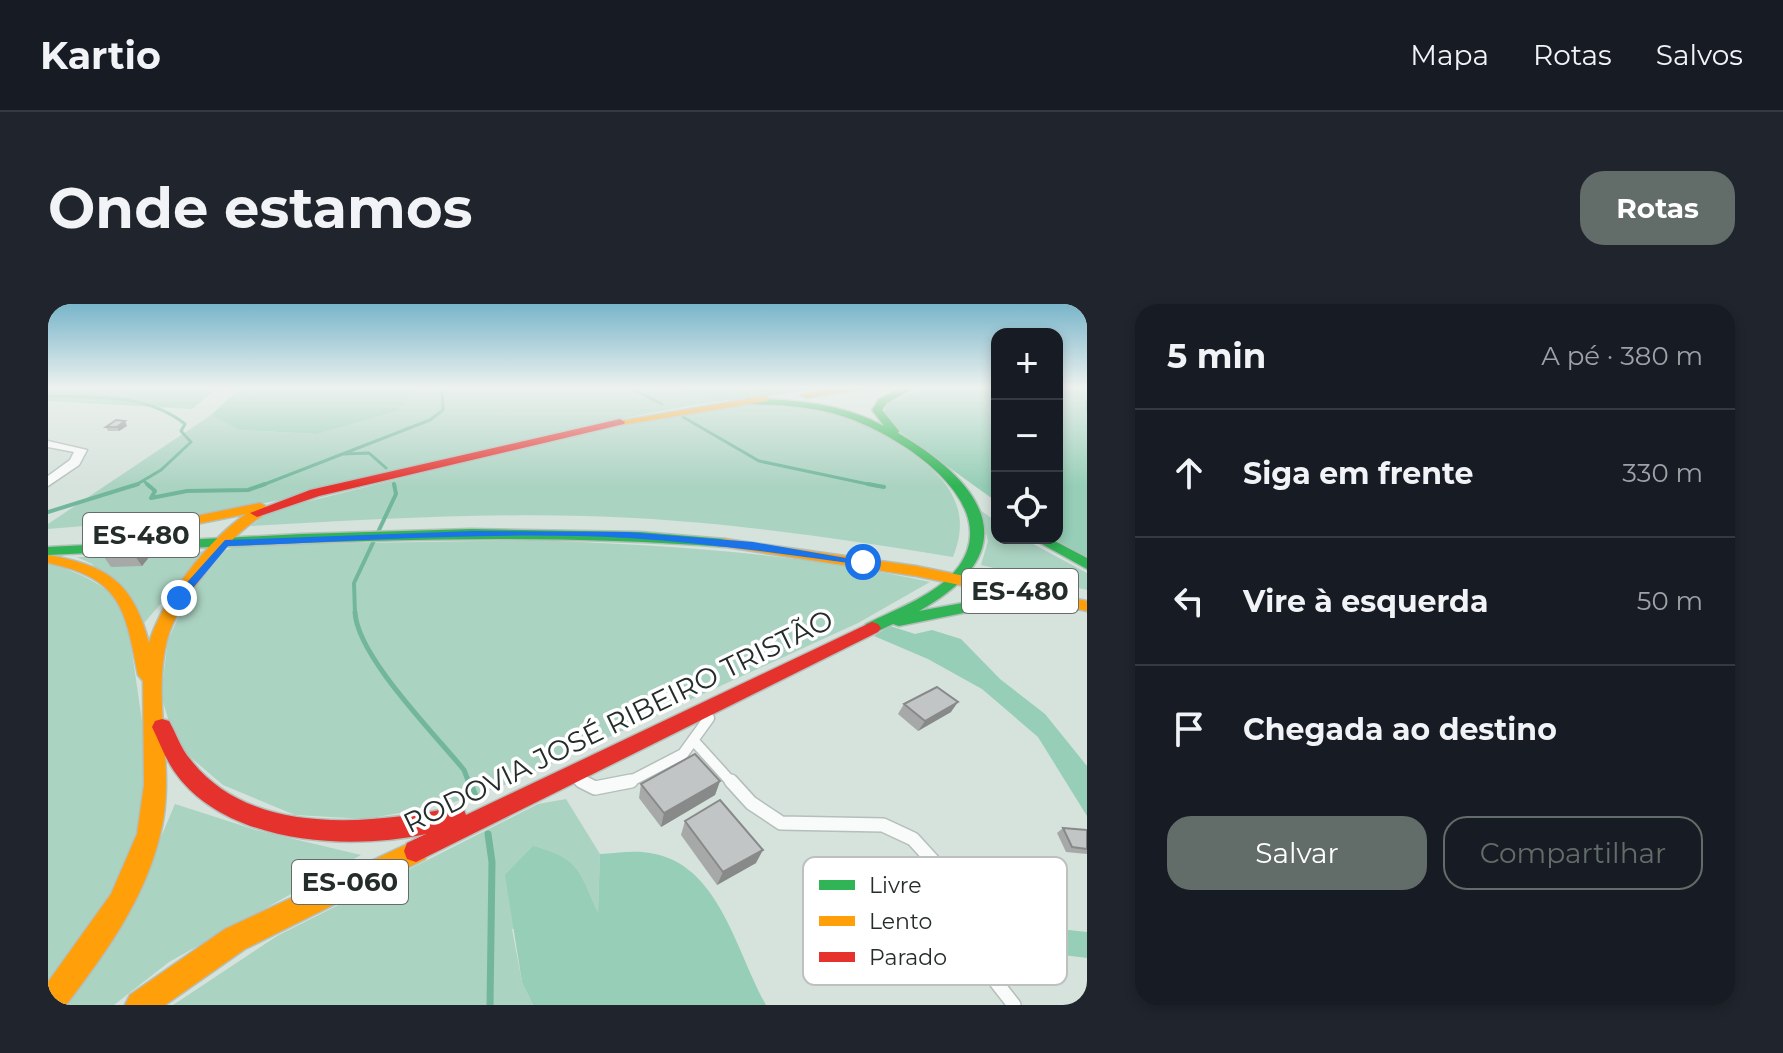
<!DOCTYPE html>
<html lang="pt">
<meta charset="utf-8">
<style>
:root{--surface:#171b24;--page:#20242c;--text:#f1f3f6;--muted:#9ea1a6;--line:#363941;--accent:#626c68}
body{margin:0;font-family:Montserrat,sans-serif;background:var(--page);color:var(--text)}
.controls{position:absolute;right:24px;top:24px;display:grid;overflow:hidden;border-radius:16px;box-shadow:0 4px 12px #0003}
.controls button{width:72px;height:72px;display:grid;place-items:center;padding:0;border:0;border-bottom:2px solid var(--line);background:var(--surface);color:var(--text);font:40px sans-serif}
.stop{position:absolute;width:24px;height:24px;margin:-18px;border:6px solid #1a73e8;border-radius:50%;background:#fff}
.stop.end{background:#1a73e8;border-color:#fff;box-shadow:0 2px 8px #0008}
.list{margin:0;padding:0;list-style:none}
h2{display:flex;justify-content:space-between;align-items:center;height:104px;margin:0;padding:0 32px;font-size:34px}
h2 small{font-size:26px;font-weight:400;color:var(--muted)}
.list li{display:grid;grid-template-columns:52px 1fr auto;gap:24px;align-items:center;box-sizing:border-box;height:128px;padding:0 32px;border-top:2px solid var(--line)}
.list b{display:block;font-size:30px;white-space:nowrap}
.list em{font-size:26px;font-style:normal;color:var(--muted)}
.actions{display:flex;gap:16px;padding:24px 32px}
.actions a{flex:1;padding:18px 0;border:2px solid var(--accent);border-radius:24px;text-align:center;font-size:28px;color:var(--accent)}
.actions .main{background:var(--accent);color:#fff}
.icon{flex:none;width:44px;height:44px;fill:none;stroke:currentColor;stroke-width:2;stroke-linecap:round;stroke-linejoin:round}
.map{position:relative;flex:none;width:1039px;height:701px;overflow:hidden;border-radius:24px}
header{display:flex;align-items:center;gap:48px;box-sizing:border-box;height:112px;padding:0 40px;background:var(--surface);border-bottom:2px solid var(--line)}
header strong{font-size:38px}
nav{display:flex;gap:44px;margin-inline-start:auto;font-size:28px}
.intro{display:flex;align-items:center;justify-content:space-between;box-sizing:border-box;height:192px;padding:0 48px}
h1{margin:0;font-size:56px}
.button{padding:20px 36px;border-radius:24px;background:var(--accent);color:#fff;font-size:28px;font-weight:700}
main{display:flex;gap:48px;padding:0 48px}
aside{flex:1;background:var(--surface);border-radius:24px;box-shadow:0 4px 12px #0003}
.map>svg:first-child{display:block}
.green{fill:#abd3c2}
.forest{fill:#96ceb7}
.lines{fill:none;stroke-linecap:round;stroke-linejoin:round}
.stream-far3{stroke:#72b79c;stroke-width:3}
.stream-far2{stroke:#72b79c;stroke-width:4}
.stream-far1{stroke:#72b79c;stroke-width:5}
.stream{stroke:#72b79c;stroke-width:7}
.lane-far1-casing{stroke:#b4bfba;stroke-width:13}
.lane-casing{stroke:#b4bfba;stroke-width:16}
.street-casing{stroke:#b4bfba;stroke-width:3}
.fast-casing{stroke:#b4bfba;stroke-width:3}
.slow-casing{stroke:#b4bfba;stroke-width:3}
.jam-casing{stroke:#b4bfba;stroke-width:3}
.lane-far1{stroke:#f9fbfa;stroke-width:10}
.lane{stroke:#f9fbfa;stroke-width:13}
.street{fill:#f9fbfa;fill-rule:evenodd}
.fast{fill:#30b455;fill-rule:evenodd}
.slow{fill:#ff9f0a;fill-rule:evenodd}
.jam{fill:#e5322d;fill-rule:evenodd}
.wall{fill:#a7a9a9}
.shaded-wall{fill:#888a8a}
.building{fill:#c2c5c5;stroke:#888a8a;stroke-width:2}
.route{fill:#1a73e8}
.labels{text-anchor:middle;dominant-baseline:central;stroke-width:7;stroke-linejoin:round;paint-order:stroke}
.shield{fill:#fff;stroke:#666c69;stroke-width:2}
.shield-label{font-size:26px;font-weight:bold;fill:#242d29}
.street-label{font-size:28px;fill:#242d29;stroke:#fff}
.key{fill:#fff;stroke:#bdc0bf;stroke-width:2}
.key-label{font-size:22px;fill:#242d29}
</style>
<header>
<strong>Kartio</strong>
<nav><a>Mapa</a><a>Rotas</a><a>Salvos</a></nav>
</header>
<div class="intro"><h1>Onde estamos</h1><a class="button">Rotas</a></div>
<main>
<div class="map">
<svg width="1039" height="701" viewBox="0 0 1039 701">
<rect width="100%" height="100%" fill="#d6e2dc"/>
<!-- green -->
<path class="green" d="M369 83H617L671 97C515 121 366 170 212 200 142 214 71 219 0 225V220L163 111 193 126 269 130 350 107Z
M741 100C761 104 783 105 802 112 814 116 827 126 839 133 886 162 929 194 905 253 783 233 660 215 537 212 426 209 314 216 203 222L222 207 566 121 682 101Z
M932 206 949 218V234H974L1039 269V286L933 261 940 237Z
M484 236C620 241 749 249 882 278L810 319 452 483 397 501 318 515 247 511 175 481 128 441 113 391 120 336 138 296 175 247 192 241Z
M159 247 96 319 44 260 29 253H72L93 262 102 252Z
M0 259C31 269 65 281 79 313L102 473 80 563 0 681Z
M518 495 552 550 550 611 464 625 474 678 485 701H125L229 632 490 500Z
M127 500 208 526 313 551 121 658 66 701H11L101 561Z"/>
<!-- forest -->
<path class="forest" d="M0 83H170L144 105 0 97Z
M193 83H369L350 107 269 130 192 126 163 111Z
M617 83H795L671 97Z
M878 83H949V198L842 121 836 109 839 100Z
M1009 83H1039V254L1005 234H1009Z
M842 322 867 330 884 326 913 335 952 375 997 410 1039 462V512L990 433 934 385 880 355 826 332Z
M485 542C533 555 531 568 550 609L552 550C568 549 586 546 602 549 671 559 688 648 718 701H485L474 678 457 571Z
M948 618 1039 628V654L975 646 944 634Z"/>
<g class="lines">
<!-- stream-far3 -->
<path class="stream-far3" d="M580 83 614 100
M0 92C49 94 97 89 137 120L133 127 143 138 113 166 86 182
M1039 97V106
M635 113 711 157 829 182
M295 150 321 149 338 164
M97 178 101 182
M212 182 382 116 395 106 394 83"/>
<!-- stream-far2 -->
<path class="stream-far2" d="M99 180 107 187 103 194 139 187 200 186 217 180
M820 180 836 183
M0 208 90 180
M307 310 306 279 348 190 346 180"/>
<!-- stream-far1 -->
<path class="stream-far1" d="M307 308C309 352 386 429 416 466L421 479"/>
<!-- stream -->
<path class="stream" d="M421 477 427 492
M440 530 444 558 442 701"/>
<!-- lane-far1 casing -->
<g class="lane-far1-casing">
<path id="lane-far1" d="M646 437 684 479
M529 475 537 479
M579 479 635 450 661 414"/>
</g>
<!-- lane casing -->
<g class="lane-casing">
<path id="lane" d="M533 477 547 484 583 477
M683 477 703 499 733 519 835 521 865 535 886 558 927 651 966 701"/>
</g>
<!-- street casing -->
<g class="street-casing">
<path id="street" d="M0 137 39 146 31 161 0 182V172L22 156 26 148 0 143Z"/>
</g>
<!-- fast casing -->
<g class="fast-casing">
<path id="fast" d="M855 83H868L839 99 834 106 851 127 850 129C938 181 980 246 871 307L920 298 984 297 992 302 990 306 920 308 851 322 845 320 824 330 818 328 815 324 818 320C848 305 891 290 911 262 957 197 849 130 797 113 766 102 732 101 700 100L695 97 700 94C747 96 794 99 836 122L824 106 831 95Z
M423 225 592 228 677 235 684 239 677 243C451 226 226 240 0 251V243L254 230Z
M983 234H1001L1039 254V265Z"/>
</g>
<!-- slow casing -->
<g class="slow-casing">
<path id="slow" d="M793 83H821L758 94 753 91Z
M716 92 721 95 720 97 572 121 567 118Z
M212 199 219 203 214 206V212C189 227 171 250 154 273 140 292 125 313 119 336 103 400 129 467 112 531 97 595 57 650 18 701H0V678L63 590 89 530 96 481 95 377 90 371C77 304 73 274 0 259V251C59 262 85 277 101 339 114 295 160 236 198 210L148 220 55 231 50 230V224L148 212Z
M677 235 868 262 1039 297V307L868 272 672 242V236Z
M368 536 377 539 380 547 377 555 197 645 117 701H77L82 691 177 625Z"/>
</g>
<!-- jam casing -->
<g class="jam-casing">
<path id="jam" d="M572 115 577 118 576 120 271 192 209 213 202 209 262 186Z
M824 318 830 320 833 324 830 328 368 558 359 555 356 547 359 539 378 530C300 547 176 540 126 467 117 454 111 437 104 423L107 417 114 415 121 417C128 429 133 445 142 455 203 534 323 520 408 503L416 506 418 511Z"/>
</g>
<!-- lane-far1 -->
<use href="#lane-far1" class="lane-far1"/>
<!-- lane -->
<use href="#lane" class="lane"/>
<!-- street -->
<use href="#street" class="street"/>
<!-- fast -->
<use href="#fast" class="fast"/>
<!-- slow -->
<use href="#slow" class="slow"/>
<!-- jam -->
<use href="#jam" class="jam"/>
</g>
<!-- wall -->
<path class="wall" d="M79 122 71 127H60L58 123Z
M96 242 102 252 94 262 63 263 56 253Z
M856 400 903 408 870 427 850 410Z
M672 477 667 491 613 523 591 494 593 480Z
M637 517 708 559 669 581 633 531Z
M1015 524 1039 526V550L1018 548 1009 529Z"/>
<!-- shaded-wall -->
<path class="shaded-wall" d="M77 117 79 122 71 127 69 123Z
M96 242 102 252 94 262 87 252Z
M910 398 903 408 870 427 877 417Z
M672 477 667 491 613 523 616 509Z
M715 546 708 559 669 581 675 568Z"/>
<!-- building -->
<path class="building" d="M68 116 77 117 69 123H58Z
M96 242 87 252 56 253 65 243Z
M889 383 910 398 877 417 856 400Z
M647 450 672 477 616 509 593 480Z
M672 496 715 546 675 568 637 517Z
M1015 524 1039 526V545L1024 543Z"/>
<!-- sky -->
<linearGradient id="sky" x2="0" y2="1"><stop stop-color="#79b5ca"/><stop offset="0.46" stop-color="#edf2ef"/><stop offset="1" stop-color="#edf2ef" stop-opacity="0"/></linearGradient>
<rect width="1039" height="182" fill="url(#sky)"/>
<!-- route -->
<path class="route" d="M426 227 579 228 705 238 821 258 815 261C737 250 659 239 580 234 448 227 313 237 180 242L135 296 125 294 177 236Z"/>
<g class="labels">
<!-- shield labels -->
<g class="shield">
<rect x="35" y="209" width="116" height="44" rx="6"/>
<rect x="914" y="265" width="116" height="44" rx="6"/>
<rect x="244" y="556" width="116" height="44" rx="6"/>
</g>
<g class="shield-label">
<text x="93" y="231">ES-480</text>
<text x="972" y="287">ES-480</text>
<text x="302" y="578">ES-060</text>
</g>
<!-- street labels -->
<g class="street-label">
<text transform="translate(570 417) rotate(-26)">RODOVIA JOSÉ RIBEIRO TRISTÃO</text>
</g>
</g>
<!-- legend -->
<rect x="755" y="553" width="264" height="128" rx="12" class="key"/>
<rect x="771" y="576" width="36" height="10" fill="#30b455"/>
<rect x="771" y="612" width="36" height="10" fill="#ff9f0a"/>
<rect x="771" y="648" width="36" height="10" fill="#e5322d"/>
<g class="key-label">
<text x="821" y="589">Livre</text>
<text x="821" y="625">Lento</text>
<text x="821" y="661">Parado</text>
</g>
</svg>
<div class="controls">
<button>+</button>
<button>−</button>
<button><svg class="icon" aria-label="locate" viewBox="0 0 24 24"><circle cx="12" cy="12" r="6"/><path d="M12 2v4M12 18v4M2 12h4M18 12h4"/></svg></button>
</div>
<div class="stop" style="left:815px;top:258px"></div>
<div class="stop end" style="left:131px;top:294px"></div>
</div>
<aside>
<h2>5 min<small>A pé · 380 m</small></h2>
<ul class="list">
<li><svg class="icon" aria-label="ahead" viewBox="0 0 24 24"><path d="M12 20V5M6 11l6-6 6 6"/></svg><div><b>Siga em frente</b></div><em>330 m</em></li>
<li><svg class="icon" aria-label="left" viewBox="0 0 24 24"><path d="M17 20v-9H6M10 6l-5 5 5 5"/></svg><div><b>Vire à esquerda</b></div><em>50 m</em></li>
<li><svg class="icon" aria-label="arrive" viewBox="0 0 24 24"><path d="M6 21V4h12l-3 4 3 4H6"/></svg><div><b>Chegada ao destino</b></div></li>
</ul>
<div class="actions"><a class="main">Salvar</a><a>Compartilhar</a></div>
</aside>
</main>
